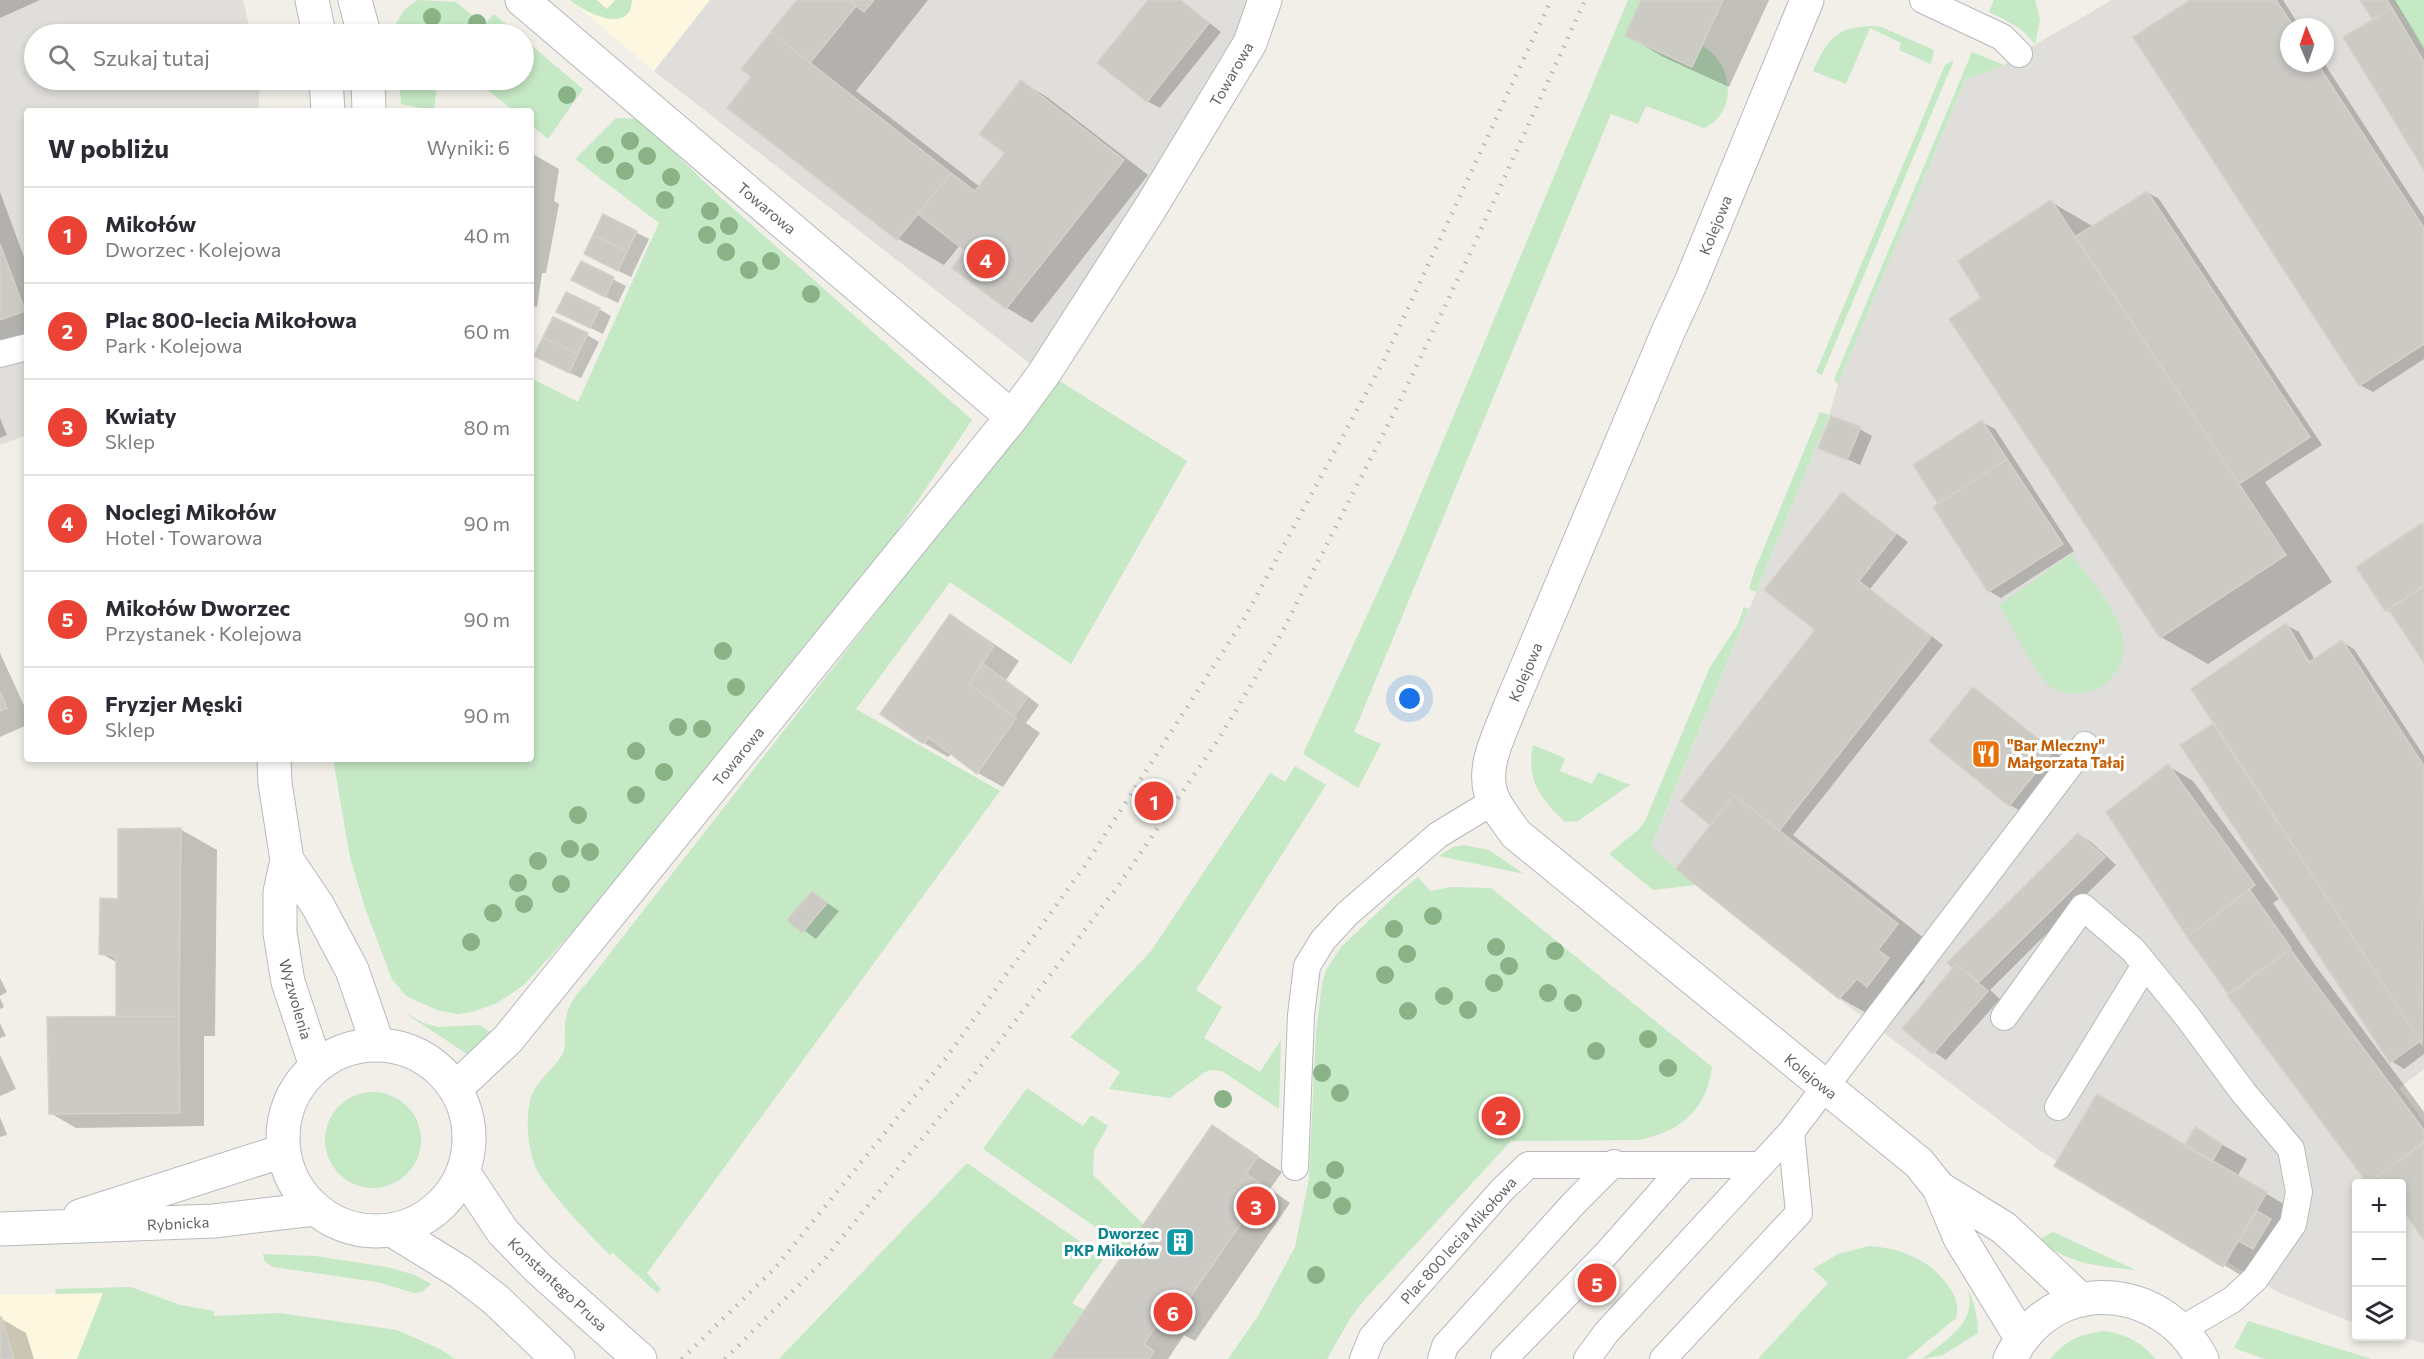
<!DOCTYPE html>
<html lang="pl">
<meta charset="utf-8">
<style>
:root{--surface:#fff;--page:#f2f2f3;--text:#2b2b33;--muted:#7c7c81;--line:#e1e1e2;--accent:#ea4335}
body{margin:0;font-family:Commissioner,sans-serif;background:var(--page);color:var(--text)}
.controls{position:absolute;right:18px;bottom:18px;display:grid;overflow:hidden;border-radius:6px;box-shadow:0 3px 9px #0003}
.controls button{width:54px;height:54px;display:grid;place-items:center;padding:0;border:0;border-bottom:2px solid var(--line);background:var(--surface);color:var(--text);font:30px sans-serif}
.compass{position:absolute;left:2280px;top:18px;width:54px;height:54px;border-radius:50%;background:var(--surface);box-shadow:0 3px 9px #0003;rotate:358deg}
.you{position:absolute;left:1410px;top:699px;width:21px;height:21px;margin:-15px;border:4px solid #fff;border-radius:50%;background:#1a73e8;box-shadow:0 0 0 9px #1a73e833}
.badge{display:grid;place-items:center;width:39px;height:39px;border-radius:50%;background:var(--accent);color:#fff;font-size:20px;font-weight:700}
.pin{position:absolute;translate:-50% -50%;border:3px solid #fff;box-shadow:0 2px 6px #0006}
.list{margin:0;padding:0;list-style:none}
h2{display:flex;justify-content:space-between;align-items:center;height:78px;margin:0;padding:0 24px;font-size:26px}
h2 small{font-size:20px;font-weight:400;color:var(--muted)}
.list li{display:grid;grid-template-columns:39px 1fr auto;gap:18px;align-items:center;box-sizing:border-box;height:96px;padding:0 24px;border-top:2px solid var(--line)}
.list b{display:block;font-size:22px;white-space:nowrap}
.list p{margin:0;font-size:20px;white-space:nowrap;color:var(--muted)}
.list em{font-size:20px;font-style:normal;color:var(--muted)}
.icon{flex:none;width:33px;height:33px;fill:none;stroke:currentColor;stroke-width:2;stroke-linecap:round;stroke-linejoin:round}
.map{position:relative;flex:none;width:2424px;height:1359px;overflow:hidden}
.search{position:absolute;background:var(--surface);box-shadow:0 3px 9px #0003;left:24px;top:24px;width:510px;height:66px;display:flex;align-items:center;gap:15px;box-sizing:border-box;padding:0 21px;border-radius:33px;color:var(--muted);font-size:22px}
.panel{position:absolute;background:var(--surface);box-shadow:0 3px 9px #0003;left:24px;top:108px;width:510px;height:654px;border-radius:6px}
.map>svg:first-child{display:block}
.commercial{fill:#fef7e0}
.industrial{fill:#e0deda;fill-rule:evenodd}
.green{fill:#c5e8c5}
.shadow{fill:#0003}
.building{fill:#cccac5;stroke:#d6d1c6;stroke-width:1.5}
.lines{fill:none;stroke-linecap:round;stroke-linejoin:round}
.lane-casing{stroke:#b5b8bc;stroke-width:28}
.street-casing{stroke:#b5b8bc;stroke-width:35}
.secondary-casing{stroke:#b6babf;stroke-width:35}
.lane{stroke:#fff;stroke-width:26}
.street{stroke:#fff;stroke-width:33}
.secondary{stroke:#fff;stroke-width:33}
.rail{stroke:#b6b7b8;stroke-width:4.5;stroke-dasharray:1.5 8;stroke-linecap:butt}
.tree{fill:#89b387}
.labels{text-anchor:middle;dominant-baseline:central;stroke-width:6;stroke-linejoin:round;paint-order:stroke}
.street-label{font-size:15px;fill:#5f6368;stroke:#fff}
.food-label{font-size:15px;font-weight:bold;fill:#c56008;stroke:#fff;text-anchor:start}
.culture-label{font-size:15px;font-weight:bold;fill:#0d838f;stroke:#fff;text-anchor:end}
</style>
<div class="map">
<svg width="2424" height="1359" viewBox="0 0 2424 1359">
<rect width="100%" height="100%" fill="#f1efe8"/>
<!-- commercial -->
<path class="commercial" d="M570 0H710L654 71Z
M103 1293 77 1359H0V1295Z"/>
<!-- industrial -->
<path class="industrial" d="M0 0H243L251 34H34V80H260L258 111H27V435L0 445Z
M710 0H1265L1037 369 654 71Z
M2112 0H2393L2424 50V1069L2399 1088 2424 1122V1343L2399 1337 2402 1336V1184H2356V1324L2280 1293 2039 1150 1839 999 1651 848 1829 415 1838 384 1965 80 2004 65 2019 54ZM2289 27H2325V63H2289Z"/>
<!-- green -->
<path class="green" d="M418 0 456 2 484 25 494 14 518 34H394C396 19 404 7 418 0Z
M570 0H597L607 9 615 0H632C631 36 584 12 570 0Z
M1628 0H1641L1625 36 1692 67 1702 46C1732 61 1740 112 1704 128L1646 106 1638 124 1611 114 1354 732 1381 744 1358 788 1303 754 1399 546Z
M1994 0H2035L2040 19 2035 45C2024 28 2007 21 1989 12Z
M2393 0H2424V49Z
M1872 26 1881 27 1934 50 1931 64 1899 50 1901 43 1870 28 1846 84 1813 71C1828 39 1835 27 1872 26Z
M524 39 583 89 548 139 531 125V111H514L475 80H524Z
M1972 52 2004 65 1965 80 1838 384 1834 380Z
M1954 60 1822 375 1816 372 1945 65Z
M399 80H437L434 111 401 104Z
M616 118 639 119 644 123 718 195 972 420 863 582 626 873 524 985 497 1003 472 1012 457 1014 437 1010 406 996 392 979 365 908 350 857 333 759H531V378L578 402 659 223 575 159Z
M1058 380 1187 461 1071 664 950 582 856 709 1000 791 647 1273 661 1289 657 1293 613 1253 610 1255C588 1233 554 1198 538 1172 528 1155 524 1113 532 1095 538 1079 554 1069 562 1055 567 1047 564 1037 565 1028 565 1010 574 996 586 984Z
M1820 412 1829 415 1756 592 1749 589 1754 572Z
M2071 554C2092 583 2142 633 2117 670 2111 679 2104 686 2094 690 2080 695 2063 695 2050 686 2039 679 2008 620 1999 605Z
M1744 607 1749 609 1651 847 1695 885 1653 890 1609 854 1638 830 1645 821 1710 667 1737 626Z
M1533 745 1565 758 1560 771 1592 784 1598 772 1630 785 1578 821 1565 822C1540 798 1526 780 1533 745Z
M1295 766 1326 785 1196 990 1222 1007 1204 1038 1260 1072 1281 1040 1279 1109 1222 1071 1211 1070 1205 1072 1170 1098 1109 1089 1120 1072 1070 1037 1151 951 1270 773 1285 782Z
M1464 845 1489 850 1524 874 1439 856 1453 847Z
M1418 877 1430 891 1451 887 1491 888 1712 1067C1706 1111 1681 1131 1639 1140L1511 1141 1366 1298 1351 1317 1327 1359H1228L1258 1316 1295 1247 1309 1179 1316 1033 1322 984 1326 970 1341 947 1396 895Z
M402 1011 424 1023 438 1027 480 1025 493 1034 473 1055 467 1054Z
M1027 1088 1083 1126 1091 1115 1108 1126 1094 1150 1093 1175 1143 1224 1123 1254 1114 1247 1117 1242 983 1149Z
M325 1140a48 48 0 1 1 96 0a48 48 0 1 1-96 0Z
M967 1163 1104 1258 1072 1303 1084 1310 1051 1359H779Z
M2053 1232 2136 1270C2096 1266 2070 1264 2038 1240Z
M1869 1246C1902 1248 1931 1260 1949 1287 1956 1297 1959 1306 1956 1318L1906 1359H1758L1828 1283 1813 1269 1838 1254Z
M263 1254 315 1256 387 1267 415 1275 431 1284 422 1292 414 1293 377 1282 273 1267 265 1262Z
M131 1287 180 1305 214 1311V1316L279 1313 397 1330 440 1349 455 1359H77L103 1293 56 1294 55 1289Z
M1967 1287C1974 1302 1978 1316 1978 1333L1943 1355 1922 1359C1945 1341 1980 1321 1967 1287Z
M2248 1321 2372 1359H2265L2234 1348Z
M2104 1331C2128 1335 2139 1341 2156 1359H2050C2068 1339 2078 1335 2104 1331Z"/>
<!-- shadow -->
<path class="shadow" d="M0 0H40L0 18Z
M799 0H928L856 91 980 187 1007 153 1022 82 1047 97 1148 175 1032 323 1007 308 954 268 967 251 960 245 944 265 897 238 753 76Z
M1150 0H1181L1221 32 1160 108 1147 101Z
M1643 0H1769L1729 87 1663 57 1627 35Z
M2193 0H2283L2300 27H2289V63H2324L2424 217V359L2373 392 2360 385Z
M2362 0H2395L2424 48V168L2375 21Z
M531 153 559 169 554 201 559 204 546 273H542L537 307 531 306Z
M0 192 27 265V338L0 350Z
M2147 192 2159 199 2322 445 2265 482 2332 582 2208 664 2161 637 1984 298 2051 202 2094 227Z
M604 216 649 239 631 277 598 261Z
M581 263 626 286 618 303 586 287Z
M599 309 611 316 603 334 570 318Z
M587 335 599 342 581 378 548 363Z
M0 418 7 435 0 438Z
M1982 422 1995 429 2074 551 2001 598 1989 591 1940 504Z
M1860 429 1872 436 1860 465 1820 447Z
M1842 494 1908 542 1870 589 1943 645 1793 835 1934 946 1914 972 1925 981 1904 1007 1893 1000 1877 1019 1840 998 1678 869 1713 824 1711 823 1817 630Z
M2424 526V661L2394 614 2386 610 2358 567Z
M950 616 975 631 1019 661 1006 680 1039 705 1026 723 1040 733 1003 787 978 773 952 753 948 757 922 742Z
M2286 625 2299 632 2315 660 2342 642 2354 649 2424 756V1054L2404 1069 2391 1061Z
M0 653 27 712V725L0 737Z
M1973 689 1985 696 2064 759 2022 812 2010 805Z
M2168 766 2193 781 2279 899 2273 903 2315 965 2424 1112V1237L2402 1206V1184H2368Z
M180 829 217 850 215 1036H204V1126L76 1128 50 1113 121 1018 118 963 100 953 119 900Z
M2078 834 2091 842 2116 865 1990 990 2000 999 1946 1060 1934 1052 1955 968 1949 963Z
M813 893 839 911 816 939 789 919Z
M0 978 7 992 0 996Z
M0 998 4 1007 0 1009Z
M0 1023 6 1036 0 1038Z
M0 1055 16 1089 0 1096Z
M0 1117 7 1135 0 1137Z
M1212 1127 1282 1172 1270 1189 1290 1203 1195 1341 1184 1335 1168 1359H1052Z
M2221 1144 2247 1159 2237 1177 2291 1208 2249 1280 2056 1166Z
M0 1318 26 1333 34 1359H0Z"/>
<!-- building -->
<path class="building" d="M797 0H849L856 6 810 63 771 32Z
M849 0H874L864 12Z
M1148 0H1180L1209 23 1147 102 1097 63Z
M1641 0H1723L1692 67 1625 36Z
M2190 0H2276L2294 27H2289V63H2317L2424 228V344L2359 386 2133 37Z
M2360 0H2387L2392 8 2373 20Z
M2392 8 2424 62V170L2343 37Z
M771 32 951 173 897 240 727 108 751 77 741 69Z
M1021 80 1124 160 1006 309 952 268 965 251 918 214 951 173 975 191 1005 153 979 134Z
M2147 191 2310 437 2239 484 2075 237Z
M2051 200 2286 555 2160 638 1949 319 1981 298 1958 261Z
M603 214 637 231 627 251 593 235Z
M593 235 627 251 618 271 584 254Z
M0 244 25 311 0 320Z
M581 261 614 277 605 297 571 280Z
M566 292 600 308 590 328 556 312Z
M553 317 588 333 578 354 543 337Z
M543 337 578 354 569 373 534 356Z
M1831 416 1861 427 1847 460 1818 448Z
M1982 420 2007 459 1938 504 1913 465Z
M2007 459 2063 544 1988 592 1933 507Z
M1842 492 1896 534 1859 581 1931 637 1779 831 1734 795 1710 825 1681 801 1815 630 1764 590Z
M2422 523 2424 526V586L2385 611 2356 567Z
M2424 586V663L2389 610Z
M950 614 994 646 969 684 1016 718 977 774 928 737 925 743H922L880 714Z
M2286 623 2309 662 2342 640 2424 766 2422 1044 2191 689Z
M982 663 1028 697 1014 716 969 684Z
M1973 687 2053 751 2009 806 1929 741Z
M0 692 7 708 0 711Z
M2214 723 2420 1041 2390 1063 2180 745Z
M2168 764 2255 885 2187 937 2106 812Z
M1734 795 1898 924 1878 950 1889 958 1867 987 1857 979 1839 999 1676 869Z
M181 828 179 1016 116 1017V956L99 954 100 898 118 899V829Z
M2078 833 2105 857 1979 982 1956 964 1953 968 1947 963Z
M2249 889 2291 948 2229 995 2187 937Z
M812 891 827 903 802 933 787 920Z
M2290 949 2424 1130V1141L2368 1184 2227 995Z
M1956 964 1988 991 1933 1054 1902 1029Z
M179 1016 180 1113 49 1114 47 1017Z
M2097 1094 2267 1192 2223 1267 2054 1166Z
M1212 1125 1258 1156 1246 1174 1266 1187 1169 1328 1159 1321 1144 1344 1154 1351 1149 1359H1051Z
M2195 1127 2222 1144 2212 1162 2184 1146Z
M2424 1143V1240L2402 1209V1184H2383L2378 1176Z
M2257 1211 2271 1219 2253 1249 2239 1241Z
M1 1316 14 1359H0Z"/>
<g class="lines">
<!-- lane casing -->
<g class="lane-casing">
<path id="lane" d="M1923 0 2002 37 2019 54
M0 354 27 347
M2004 1017 2083 907 2133 950 2187 1016 2243 1092 2291 1149 2299 1192 2293 1224 2255 1279 2232 1300 2182 1329
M2058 1107 2145 965
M1295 1167 1301 1015 1307 966 1323 940 1347 914 1438 835 1494 801
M1363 1359 1372 1337 1502 1190 1528 1165H1760
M1441 1359 1445 1346 1575 1202 1614 1163
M1504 1359 1607 1253 1684 1166
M1587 1359 1606 1333 1791 1132 2085 745
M1663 1359 1799 1213 1791 1132"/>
</g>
<!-- street casing -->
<g class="street-casing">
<path id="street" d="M1807 0 1691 282 1668 332 1510 707C1499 736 1478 772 1495 803 1501 814 1509 824 1516 834L1919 1163 1939 1188 1960 1238 2022 1339
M1012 417 1045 372 1151 207 1250 43 1265 0
M456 1088 508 1039 1012 417 522 0
M1939 1188 2004 1228 2081 1300"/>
</g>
<!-- secondary casing -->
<g class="secondary-casing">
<path id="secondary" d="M312 0 319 34
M355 0 364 34
M326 80 328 111
M368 80 369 111
M274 759 275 783 287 860 280 892V933L288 982 316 1066
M287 860 318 906 352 970 378 1045
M283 1138a93 93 0 1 1 186 0a93 93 0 1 1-186 0Z
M463 1172 503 1232 539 1269 640 1359
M80 1216 283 1151
M0 1229 214 1221 314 1209
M392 1230 460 1272 495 1299 558 1359
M2010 1359C2014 1352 2017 1345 2022 1339 2071 1273 2166 1290 2202 1359"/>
</g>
<!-- lane -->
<use href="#lane" class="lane"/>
<!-- street -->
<use href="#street" class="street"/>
<!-- secondary -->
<use href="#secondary" class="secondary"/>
<!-- rail -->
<path class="rail" d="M682 1359 775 1268 946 1058 1086 864 1244 619 1383 362 1551 0
M725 1359 823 1261 973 1076 1116 889 1220 737 1280 636 1399 403 1473 247 1585 0"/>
</g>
<!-- trees -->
<g class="tree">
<circle cx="432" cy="17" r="9"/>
<circle cx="477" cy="23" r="9"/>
<circle cx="567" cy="95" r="9"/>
<circle cx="630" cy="141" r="9"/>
<circle cx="605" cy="155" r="9"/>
<circle cx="647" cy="156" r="9"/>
<circle cx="625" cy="171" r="9"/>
<circle cx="671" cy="177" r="9"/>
<circle cx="665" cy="200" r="9"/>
<circle cx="710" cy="211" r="9"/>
<circle cx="729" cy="226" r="9"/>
<circle cx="707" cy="235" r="9"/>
<circle cx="726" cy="252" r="9"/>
<circle cx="771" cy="261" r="9"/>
<circle cx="749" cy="270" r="9"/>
<circle cx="811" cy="294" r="9"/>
<circle cx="723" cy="651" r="9"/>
<circle cx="736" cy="687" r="9"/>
<circle cx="678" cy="727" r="9"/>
<circle cx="702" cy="729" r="9"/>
<circle cx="636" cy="751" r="9"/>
<circle cx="664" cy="772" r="9"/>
<circle cx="636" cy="795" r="9"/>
<circle cx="578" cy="815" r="9"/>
<circle cx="570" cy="849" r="9"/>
<circle cx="590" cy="852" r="9"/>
<circle cx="538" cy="861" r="9"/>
<circle cx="518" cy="883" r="9"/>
<circle cx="561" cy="884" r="9"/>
<circle cx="524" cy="904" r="9"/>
<circle cx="493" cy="913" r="9"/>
<circle cx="1433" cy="916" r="9"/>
<circle cx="1394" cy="929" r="9"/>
<circle cx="471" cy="942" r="9"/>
<circle cx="1496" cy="947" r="9"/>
<circle cx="1555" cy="951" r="9"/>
<circle cx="1407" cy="954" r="9"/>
<circle cx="1509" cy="966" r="9"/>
<circle cx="1385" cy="975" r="9"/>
<circle cx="1494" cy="983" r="9"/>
<circle cx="1548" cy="993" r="9"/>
<circle cx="1444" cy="996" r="9"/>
<circle cx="1573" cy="1003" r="9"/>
<circle cx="1468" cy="1010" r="9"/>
<circle cx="1408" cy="1011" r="9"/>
<circle cx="1648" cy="1039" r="9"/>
<circle cx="1596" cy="1051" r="9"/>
<circle cx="1668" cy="1068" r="9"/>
<circle cx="1322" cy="1073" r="9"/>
<circle cx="1340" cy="1093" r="9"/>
<circle cx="1223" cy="1099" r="9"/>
<circle cx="1335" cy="1170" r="9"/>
<circle cx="1322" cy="1190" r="9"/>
<circle cx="1342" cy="1206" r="9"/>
<circle cx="1316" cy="1275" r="9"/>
</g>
<!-- icons -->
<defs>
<g id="restaurant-square" transform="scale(1.5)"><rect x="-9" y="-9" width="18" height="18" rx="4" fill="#e8710a" stroke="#fff"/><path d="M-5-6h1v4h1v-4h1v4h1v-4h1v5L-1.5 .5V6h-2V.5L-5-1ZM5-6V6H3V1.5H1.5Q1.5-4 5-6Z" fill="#fff"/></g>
<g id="building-square" transform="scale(1.5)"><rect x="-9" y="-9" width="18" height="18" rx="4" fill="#0f9aa8" stroke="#fff"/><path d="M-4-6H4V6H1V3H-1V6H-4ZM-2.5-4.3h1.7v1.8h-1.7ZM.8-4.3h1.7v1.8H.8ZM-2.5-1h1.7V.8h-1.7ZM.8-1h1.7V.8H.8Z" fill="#fff"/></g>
</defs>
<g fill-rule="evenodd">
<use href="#restaurant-square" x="1986" y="754"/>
<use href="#building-square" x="1180" y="1242"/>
</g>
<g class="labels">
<!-- street labels -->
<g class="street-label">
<text transform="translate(1231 74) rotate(-60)">Towarowa</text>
<text transform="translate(767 208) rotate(40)">Towarowa</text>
<text transform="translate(1715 225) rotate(-68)">Kolejowa</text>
<text transform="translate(1525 672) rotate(-67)">Kolejowa</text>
<text transform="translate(738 756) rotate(-51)">Towarowa</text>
<text transform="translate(296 999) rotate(74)">Wyzwolenia</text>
<text transform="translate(1811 1076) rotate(39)">Kolejowa</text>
<text transform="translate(178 1223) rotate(-3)">Rybnicka</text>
<text transform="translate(1458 1240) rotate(-48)">Plac 800 lecia Mikołowa</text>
<text transform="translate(558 1284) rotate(43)">Konstantego Prusa</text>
</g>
<!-- food labels -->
<g class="food-label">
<text x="2007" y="745">"Bar Mleczny"<tspan x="2007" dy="17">Małgorzata Tałaj</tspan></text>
</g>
<!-- culture labels -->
<g class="culture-label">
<text x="1159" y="1233">Dworzec<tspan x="1159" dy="17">PKP Mikołów</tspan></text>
</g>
</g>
</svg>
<div class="controls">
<button>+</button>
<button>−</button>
<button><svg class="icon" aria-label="layers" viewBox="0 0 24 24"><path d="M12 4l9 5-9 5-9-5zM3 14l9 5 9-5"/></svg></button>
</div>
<svg class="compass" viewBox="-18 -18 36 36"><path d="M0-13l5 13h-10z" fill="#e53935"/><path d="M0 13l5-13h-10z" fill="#7c7c81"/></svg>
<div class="you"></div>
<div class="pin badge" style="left:1154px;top:801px">1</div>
<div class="pin badge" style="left:1501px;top:1116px">2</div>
<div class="pin badge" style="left:1256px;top:1206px">3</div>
<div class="pin badge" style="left:986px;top:259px">4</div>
<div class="pin badge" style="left:1597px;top:1283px">5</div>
<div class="pin badge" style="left:1173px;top:1312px">6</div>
<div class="search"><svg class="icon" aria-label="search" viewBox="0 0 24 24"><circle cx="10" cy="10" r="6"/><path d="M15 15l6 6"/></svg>Szukaj tutaj</div>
<section class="panel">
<h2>W pobliżu<small>Wyniki: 6</small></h2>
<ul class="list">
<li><span class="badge">1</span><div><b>Mikołów</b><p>Dworzec · Kolejowa</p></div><em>40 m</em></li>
<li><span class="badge">2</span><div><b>Plac 800-lecia Mikołowa</b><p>Park · Kolejowa</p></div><em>60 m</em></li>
<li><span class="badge">3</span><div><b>Kwiaty</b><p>Sklep</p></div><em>80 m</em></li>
<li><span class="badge">4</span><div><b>Noclegi Mikołów</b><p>Hotel · Towarowa</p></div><em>90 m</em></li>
<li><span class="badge">5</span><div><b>Mikołów Dworzec</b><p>Przystanek · Kolejowa</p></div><em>90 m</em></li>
<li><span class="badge">6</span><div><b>Fryzjer Męski</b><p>Sklep</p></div><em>90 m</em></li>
</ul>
</section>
</div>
